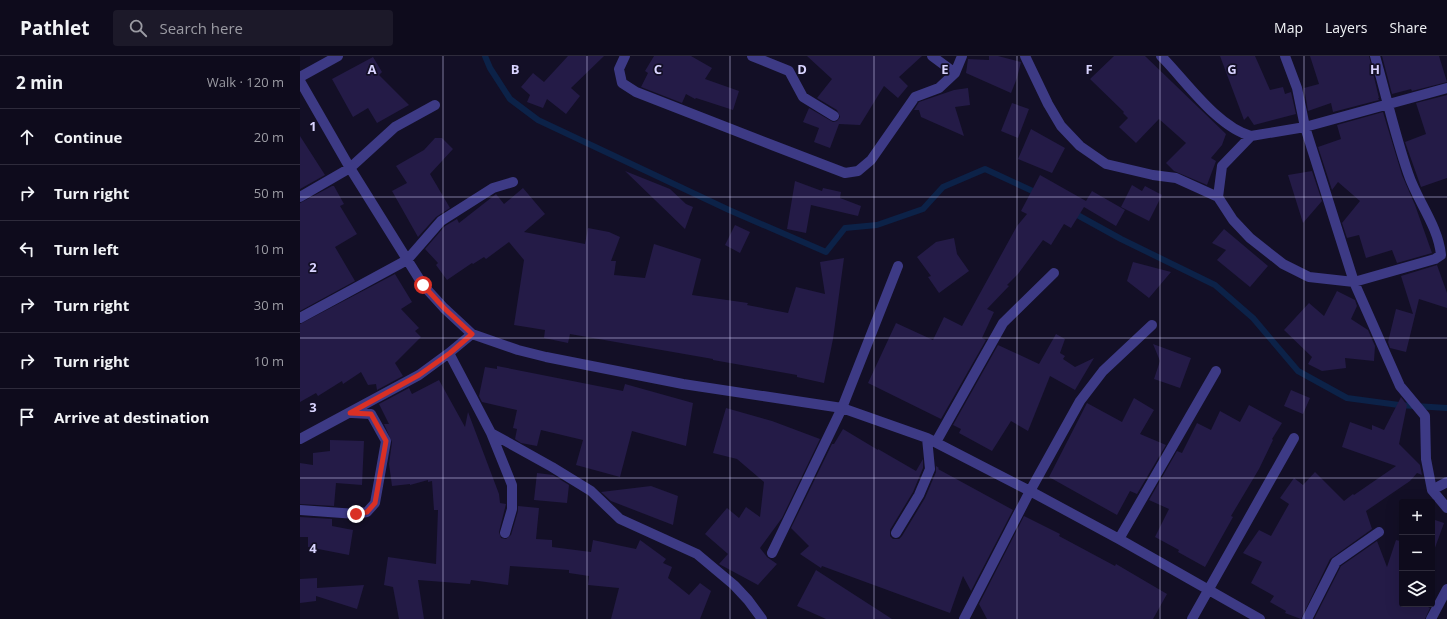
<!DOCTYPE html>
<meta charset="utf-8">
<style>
:root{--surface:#0e0b1c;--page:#1c1929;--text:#f1f3f6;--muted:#9b9ba3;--line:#2e2b3b}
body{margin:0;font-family:"Open Sans",sans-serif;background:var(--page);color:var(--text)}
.controls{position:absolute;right:12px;bottom:12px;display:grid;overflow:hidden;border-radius:4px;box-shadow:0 4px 16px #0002}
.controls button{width:36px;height:36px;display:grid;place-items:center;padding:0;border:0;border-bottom:1px solid var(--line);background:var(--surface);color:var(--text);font:20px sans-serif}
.stop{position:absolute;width:12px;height:12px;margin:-9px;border:3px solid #d93025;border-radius:50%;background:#fff}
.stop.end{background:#d93025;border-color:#fff;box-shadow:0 1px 4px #0008}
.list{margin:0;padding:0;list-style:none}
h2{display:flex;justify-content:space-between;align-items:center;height:52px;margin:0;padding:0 16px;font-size:17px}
h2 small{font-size:13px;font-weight:400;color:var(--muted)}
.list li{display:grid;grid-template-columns:26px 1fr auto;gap:12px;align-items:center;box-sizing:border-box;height:56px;padding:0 16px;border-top:1px solid var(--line)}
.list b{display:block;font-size:15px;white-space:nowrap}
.list em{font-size:13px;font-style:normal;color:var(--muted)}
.icon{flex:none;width:22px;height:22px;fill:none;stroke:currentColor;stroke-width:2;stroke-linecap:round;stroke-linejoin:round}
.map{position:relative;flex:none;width:1147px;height:563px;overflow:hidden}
header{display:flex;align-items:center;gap:24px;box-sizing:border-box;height:56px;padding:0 20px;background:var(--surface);border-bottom:1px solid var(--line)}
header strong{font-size:19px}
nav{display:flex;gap:22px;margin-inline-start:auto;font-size:14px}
.search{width:280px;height:36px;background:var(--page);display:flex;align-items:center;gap:10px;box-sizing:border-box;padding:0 14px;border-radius:4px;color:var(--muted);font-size:15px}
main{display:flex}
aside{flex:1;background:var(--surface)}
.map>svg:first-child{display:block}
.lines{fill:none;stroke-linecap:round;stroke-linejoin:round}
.stream{stroke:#0c2248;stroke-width:6}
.building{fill:#241b47}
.minor{stroke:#3d3a85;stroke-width:10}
.route{stroke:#d93025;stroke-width:5}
.grid{fill:none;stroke:#d9d4ff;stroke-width:1;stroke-opacity:0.55}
.grid-label{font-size:13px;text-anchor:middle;font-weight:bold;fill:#d9d4ff;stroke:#130f26;stroke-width:3.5;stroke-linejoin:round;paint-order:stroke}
</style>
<header>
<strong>Pathlet</strong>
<div class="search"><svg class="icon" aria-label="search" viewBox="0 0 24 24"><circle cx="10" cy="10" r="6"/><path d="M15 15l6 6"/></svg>Search here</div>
<nav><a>Map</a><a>Layers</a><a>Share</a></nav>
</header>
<main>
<aside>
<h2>2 min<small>Walk · 120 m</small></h2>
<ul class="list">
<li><svg class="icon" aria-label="ahead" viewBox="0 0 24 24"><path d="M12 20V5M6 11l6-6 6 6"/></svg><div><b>Continue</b></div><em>20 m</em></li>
<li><svg class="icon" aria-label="right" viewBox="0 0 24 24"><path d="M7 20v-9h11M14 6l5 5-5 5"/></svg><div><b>Turn right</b></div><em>50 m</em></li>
<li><svg class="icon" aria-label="left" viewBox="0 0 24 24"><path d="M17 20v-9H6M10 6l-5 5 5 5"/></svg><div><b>Turn left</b></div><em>10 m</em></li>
<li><svg class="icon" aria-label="right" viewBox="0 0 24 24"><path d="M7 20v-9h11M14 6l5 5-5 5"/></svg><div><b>Turn right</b></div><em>30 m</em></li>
<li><svg class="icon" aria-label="right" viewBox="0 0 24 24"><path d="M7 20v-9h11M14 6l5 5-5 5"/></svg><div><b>Turn right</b></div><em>10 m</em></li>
<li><svg class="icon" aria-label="arrive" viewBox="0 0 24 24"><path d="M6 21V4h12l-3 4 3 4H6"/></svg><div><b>Arrive at destination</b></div></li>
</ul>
</aside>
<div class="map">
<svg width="1147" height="563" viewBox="0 0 1147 563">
<rect width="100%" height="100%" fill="#130f26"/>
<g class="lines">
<!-- stream -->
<path class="stream" d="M185 0 190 12 210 43 238 64 429 154 526 196 545 172 577 169 623 153 643 131 685 113 739 138
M772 156 821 183 915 229 953 262 998 315 1047 342 1099 349 1147 352"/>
</g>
<!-- building -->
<path class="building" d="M268 0H304L271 32 280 40 266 58 247 43 243 52 227 46 230 39 221 31 233 17 244 26Z
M354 0H391L412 12 405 23 439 35 433 54 396 42 395 43 386 38 382 47 341 31 348 17 345 15Z
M507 0H622L599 21 608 30 598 42 584 30 560 69 539 68 530 92 514 86 519 72 503 66 509 52 533 66 537 65 540 61 537 54 517 42 532 23Z
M689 0H698L721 6 717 22 711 37 666 17 668 3 689 4Z
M814 0H845L926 78 922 89 911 102 916 105 907 129 874 115 866 107 886 87 859 63 836 87 819 71 828 62 823 57 824 56 790 23Z
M920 0H955L970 34 983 31 985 38 991 36 996 58 954 69 948 60 944 64Z
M1010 0H1069L1079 42H1078L1079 44 1033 56 1031 47 1008 55 1004 32 1019 28Z
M1082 0H1139L1147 26 1112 35 1111 33 1092 38Z
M73 1 82 16 79 19 109 49 77 67 68 52 53 61 32 23Z
M668 32 670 49 655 51 664 80 621 61 619 54H614L619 46 654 34Z
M1147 39V122L1121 131 1105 86 1126 78 1116 47Z
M712 47 729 53 718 82 701 75Z
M1083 56 1102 119 1115 149 1132 197 1097 207 1092 194 1066 202 1059 179 1047 182 1042 167 1060 145 1038 126 1032 134 1018 91 1041 83 1037 69Z
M731 73 765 92 752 117 718 103Z
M0 80 25 119 0 133Z
M135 82H142L153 93 130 118 150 152 136 161 118 181 92 135 107 127 96 110 124 94Z
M325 115 370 133 386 148 393 151 385 173Z
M1012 115 1022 145 1003 167 988 119Z
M740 119 786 145 792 135 825 154 816 170 784 151 771 172 764 168 751 189 743 184 718 218 707 229 709 230 687 253 694 256 682 282 686 284 641 363 568 327 596 267 633 284 644 261 662 270 717 170 727 158 721 155Z
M495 125 522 135 523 132 541 136 540 142 561 150 558 160 511 149 506 177 487 173Z
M832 129 842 135 845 130 862 139 849 165 821 151Z
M32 130H34L44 148 40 150 57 178 35 191 55 225 0 255V147Z
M223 132 245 158 224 176 285 188 288 172 309 176 320 181 311 205H316L314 219 345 222 354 188 401 203 392 239 448 247 447 249 488 257 496 231 525 238 520 206 544 202 533 283 524 327 497 321V319L413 304V303L270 278 268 287 244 282 245 274 214 269 224 204 209 186 186 203 184 201 173 208 172 207 147 224 136 209 138 207 125 193 145 170 157 163 159 167 196 138 204 148Z
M435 169 450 176 440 197 425 189Z
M924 173 968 210 950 231 917 204 926 194 912 187Z
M654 182 657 198 669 215 639 237 628 221 631 220 617 201 636 186Z
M833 206 871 216 849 242 827 225Z
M1137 209 1147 237V252L1119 243 1106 296 1090 292 1088 286 1096 253 1113 258 1101 220Z
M95 218 112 246 101 253 119 272 115 275 121 281 95 307 103 320 77 334 76 328 68 329 61 316 43 328 42 325 18 340 16 337 0 346V268Z
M1037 235 1055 244 1057 250 1051 263 1068 274 1075 290 1074 305 1045 302 1046 312 1022 315 1008 308 1012 301 984 274 1009 247 1024 260Z
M756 278 765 283 760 297 765 300 763 303 775 311 794 302 775 334 750 320 728 375 711 365 692 395 659 377 661 373 653 369 698 289 739 308Z
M853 288 891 302 880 332 854 323 860 305Z
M197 310 323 335 325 328 393 347 386 390 332 375 320 421 276 409 283 384 241 374 237 390 221 387 215 383 217 373 213 372 217 354 182 346 179 340 185 311 197 313Z
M139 324 165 371 168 356 199 438 200 447 206 448 199 476 201 482 206 483 211 479 218 455V450L239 452 236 483 252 484V491L291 496 293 484 336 493 340 484 366 503 363 507 372 511 368 522 389 539 400 527 411 535 400 563H311L319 532 288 529 289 520 269 517V514L210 510 208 529 171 524 170 528 118 524 124 563H99L93 531 84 529 88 501 136 508 138 454H134L132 425 128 426V424L110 429V428L92 430 89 408 92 386 84 368H89L79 348 109 332 112 338Z
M991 334 1010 342 1003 358 984 350Z
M1101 341 1107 349 1099 388 1120 409 1122 419 1117 417 1110 425 1066 455 1072 473 1030 503 1001 563 985 557 986 555 970 546 974 540 951 527 962 506 943 497 959 474 971 480 989 448 980 442 994 422 1003 429 1015 416 1044 445 1053 438 1054 439 1096 410 1042 391 1050 366 1072 374V369L1084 374Z
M834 342 854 354 840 378 866 389 837 438 830 435 817 459 749 421 787 347 822 366Z
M949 349 982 367 972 383 973 384 959 413 931 460 933 461 905 511 878 496 879 494 855 481 869 453 849 444 877 395 882 397 897 367 911 374 920 355 940 366Z
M426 352 472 365 520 383 482 462 460 492 467 501 477 508 458 529 419 508 428 498 405 478 427 452 439 462 446 451 460 461 464 426 437 403 413 397Z
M543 373 578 394V393L616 415 623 403V412L613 436 590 474V480L593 483H599L602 480 625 442 636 416V410L639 412 638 413 713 454 671 535 663 520 650 557 522 510 521 512 500 498 509 490 491 472 532 388H534Z
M30 384 64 385 62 429 36 427 34 450 0 448V407L13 409V397L30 395Z
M237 417 253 419 269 429 267 447 234 444Z
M351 430 378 440 373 469 311 445 301 436Z
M724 460 760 478 759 480 815 510 816 508 867 538 853 563H687L679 548Z
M0 461 32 463V470L53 474 49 499 8 491V481H0Z
M1132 463 1144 467 1132 500Z
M1102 477V548H1124V549L1130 552 1125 563H1014L1041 510 1077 485 1087 511 1096 484 1100 485Z
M516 514 592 563H526L497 550Z
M17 522V532L64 529 57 553 16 540V545L0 547V523Z"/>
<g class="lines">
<!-- minor -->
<path class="minor" d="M325 0 319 13 322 27 336 36 472 89 545 117 558 115 571 104 615 41 639 32 655 17 662 0
M452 0 489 15 503 41 534 60
M632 0 655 17
M725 0 748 48 761 70 780 90 806 108 853 119 876 122 918 141 933 164 950 182 983 208 1009 221 1054 226 1135 203 1141 199C1138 169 1117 145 1108 117 1095 79 1086 39 1075 0
M861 0C885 24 917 71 951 80L1005 71 1147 32
M985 0 997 32 1005 71 1054 226 1100 330 1125 360 1126 403 1132 434 1147 452
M0 21 38 0
M0 25 50 112 123 229 144 252 172 278 218 294 246 301 383 328 542 352 627 382 730 435 819 483 960 563
M0 141 50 112 95 71 135 49
M918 141 922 110 951 80
M0 262 107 204 141 165 193 132 213 126
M149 297 191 377 212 429V453L205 477
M191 377 252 411 291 435 320 463 397 498 434 529 448 544 462 563
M0 383 119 319 149 297 172 278
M636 386 703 267 754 217
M1132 434 1147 426
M0 454 56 458 67 456 75 447 86 385 71 358 52 357
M596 477 619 439 630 413 627 382
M819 483 916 315
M472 497 542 352 598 210
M664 563 730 435 780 345 803 315 852 269
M892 563 994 382
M1007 563 1036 506 1079 476
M1131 563 1147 533"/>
</g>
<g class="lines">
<!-- route -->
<path class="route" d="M56 458 67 456 75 447 86 385 71 358 50 357 119 319 150 297 172 278 144 252 123 229"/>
</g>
<!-- grid -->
<path class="grid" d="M143 0V563M287 0V563M430 0V563M574 0V563M717 0V563M860 0V563M1004 0V563M0 141H1147M0 282H1147M0 422H1147"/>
<g class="grid-label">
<text x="72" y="18">A</text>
<text x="215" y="18">B</text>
<text x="358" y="18">C</text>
<text x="502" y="18">D</text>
<text x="645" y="18">E</text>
<text x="789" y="18">F</text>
<text x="932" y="18">G</text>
<text x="1075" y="18">H</text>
<text x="13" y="75">1</text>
<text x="13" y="216">2</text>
<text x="13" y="356">3</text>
<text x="13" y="497">4</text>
</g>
</svg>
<div class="controls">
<button>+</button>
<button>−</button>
<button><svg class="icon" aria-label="layers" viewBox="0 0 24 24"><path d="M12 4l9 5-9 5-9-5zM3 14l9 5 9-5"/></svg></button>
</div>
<div class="stop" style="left:123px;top:229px"></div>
<div class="stop end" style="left:56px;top:458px"></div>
</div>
</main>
